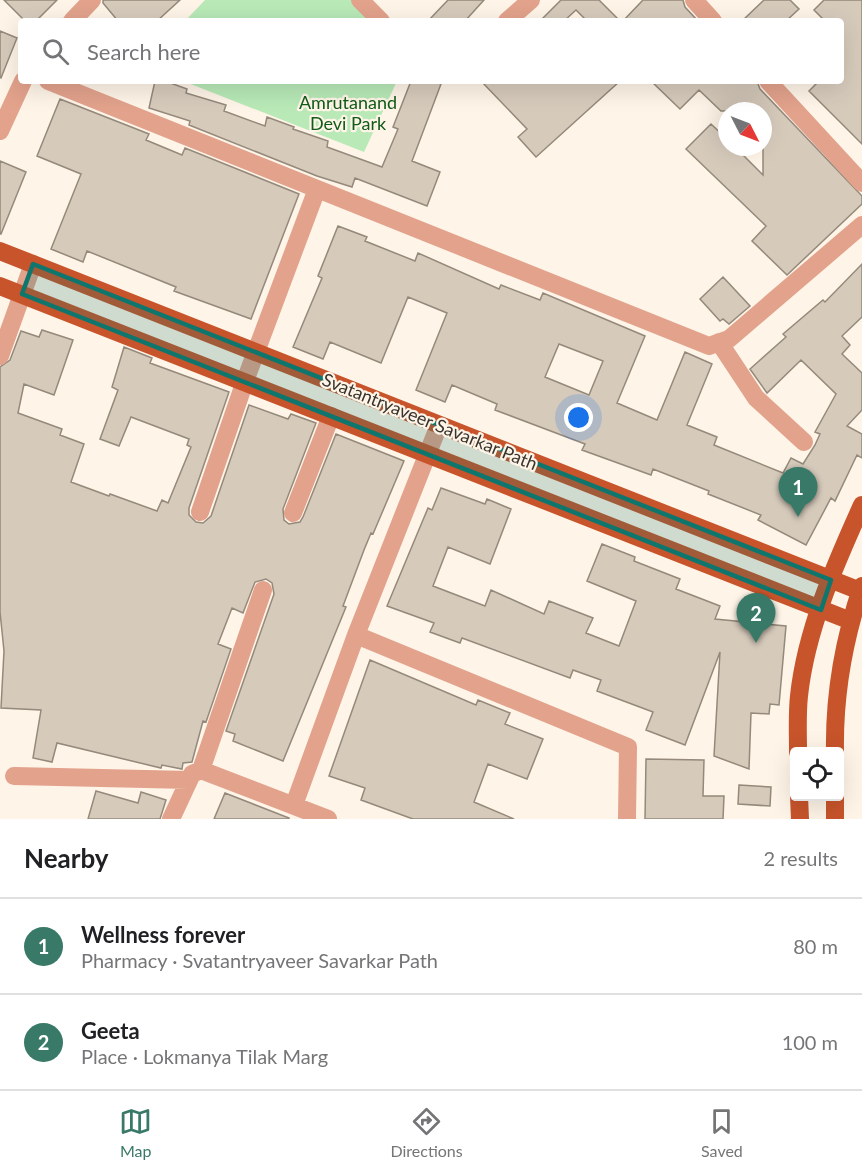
<!DOCTYPE html>
<meta charset="utf-8">
<style>
:root{--surface:#fff;--page:#f6f6f6;--text:#202124;--muted:#757577;--line:#e0e0e0;--accent:#397967}
body{margin:0;font-family:Lato,sans-serif;background:var(--page);color:var(--text)}
.controls{position:absolute;right:18px;bottom:18px;display:grid;overflow:hidden;border-radius:6px;box-shadow:0 6px 24px #0002}
.controls button{width:54px;height:54px;display:grid;place-items:center;padding:0;border:0;border-bottom:2px solid var(--line);background:var(--surface);color:var(--text);font:30px sans-serif}
.compass{position:absolute;left:718px;top:102px;width:54px;height:54px;border-radius:50%;background:var(--surface);box-shadow:0 6px 24px #0002;rotate:132deg}
.you{position:absolute;left:579px;top:418px;width:21px;height:21px;margin:-15px;border:4px solid #fff;border-radius:50%;background:#1a73e8;box-shadow:0 0 0 9px #1a73e833}
.badge{display:grid;place-items:center;width:39px;height:39px;border-radius:50%;background:var(--accent);color:#fff;font-size:20px;font-weight:700}
.pin{position:absolute;translate:-50% -50px;filter:drop-shadow(0 2px 3px #0008)}
.pin::after{content:'';position:absolute;top:32px;width:21px;height:18px;background:inherit;clip-path:polygon(0 0,100% 0,50% 100%)}
.list{margin:0;padding:0;list-style:none}
h2{display:flex;justify-content:space-between;align-items:center;height:78px;margin:0;padding:0 24px;font-size:26px}
h2 small{font-size:20px;font-weight:400;color:var(--muted)}
.list li{display:grid;grid-template-columns:39px 1fr auto;gap:18px;align-items:center;box-sizing:border-box;height:96px;padding:0 24px;border-top:2px solid var(--line)}
.list b{display:block;font-size:22px;white-space:nowrap}
.list p{margin:0;font-size:20px;white-space:nowrap;color:var(--muted)}
.list em{font-size:20px;font-style:normal;color:var(--muted)}
.icon{flex:none;width:33px;height:33px;fill:none;stroke:currentColor;stroke-width:2;stroke-linecap:round;stroke-linejoin:round}
.map{position:relative;flex:none;width:862px;height:819px;overflow:hidden}
.search{position:absolute;background:var(--surface);box-shadow:0 6px 24px #0002;left:18px;right:18px;top:18px;height:66px;display:flex;align-items:center;gap:15px;box-sizing:border-box;padding:0 21px;border-radius:6px;color:var(--muted);font-size:22px}
.sheet{height:270px;background:var(--surface)}
nav{display:flex;justify-content:space-around;align-items:center;box-sizing:border-box;height:84px;border-top:2px solid var(--line);background:var(--surface);font-size:16px;color:var(--muted)}
nav a{display:grid;justify-items:center;gap:3px}
nav .on{color:var(--accent)}
.map>svg:first-child{display:block}
.green{fill:#b8e9b7}
.building{fill:#d6cabb;stroke:#94897a;stroke-width:1.5;fill-rule:evenodd}
.lines{fill:none;stroke-linecap:round;stroke-linejoin:round}
.minor{stroke:#e2a28c;stroke-width:18}
.major{stroke:#c7542b;stroke-width:18}
.marked{fill:#0f766e;fill-opacity:0.2;stroke:#0f766e;stroke-width:4.5;stroke-linejoin:round}
.labels{text-anchor:middle;dominant-baseline:central;stroke-width:4.5;stroke-linejoin:round;paint-order:stroke}
.park-label{font-size:18px;fill:#105c18;stroke:#fef4e7}
.street-label{font-size:18px;fill:#38332d;stroke:#fef4e7}
</style>
<div class="map">
<svg width="862" height="819" viewBox="0 0 862 819">
<rect width="100%" height="100%" fill="#fef4e7"/>
<!-- green -->
<path class="green" d="M205 0H360L381 21H185Z
M183 81H397L364 152Z"/>
<!-- building -->
<path class="building" d="M4 0H57L36 21H25Z
M103 0H180L157 21H118L103 3Z
M448 0H484L465 21H428Z
M561 0H599L620 21H587L576 10 564 21H540Z
M643 0H683L685 7 698 21H623Z
M764 0H790L799 9 786 21H742Z
M824 0H862V144L809 91 819 81H841V21H825L814 10Z
M0 31 17 38 1 78 0 77Z
M155 81H165L187 89 186 93 226 105 224 111 265 126 267 117 294 127 293 129 328 141 327 147 382 167 398 129 393 127 411 81H433L441 84 412 161 440 172 427 206 355 178 352 187 317 176 189 125 190 121 149 108Z
M481 81H620L536 157 518 137 527 129Z
M651 81H757L760 89 862 196V204L787 275 752 241 766 226 686 149 711 124 727 139V147H735L763 175V111H721L699 90 680 109Z
M60 99 149 134 146 140 182 155 185 148 299 194 251 319 174 291 176 287 87 251 83 262 51 249 81 174 37 156Z
M0 161 26 172 1 234H0Z
M338 226 367 237 365 241 415 261 418 253 499 289 501 285 540 300 543 293 645 336 617 403 657 420 685 352 712 364 687 425 717 437 714 445 783 473 791 458 803 464 815 445 820 434 815 432 836 394 801 360 767 393 750 369 786 337 783 334 823 300 825 302 862 264V317L842 336 850 345 842 354 862 373V410L847 426 862 434V458L857 455 835 501 831 498 806 545 758 520 761 515 708 494 709 491 653 469 651 475 582 450 585 444 495 410 497 404 452 385 445 402 416 390 447 313 408 297 381 363 330 342 323 359 293 347 322 278 318 276ZM559 344 603 361 589 395 545 377Z
M723 277 750 306 729 324 723 319 720 321 700 299Z
M42 330 73 340 54 395 24 384 18 413 62 429 60 435 84 444 71 482 109 496 110 494 157 511 162 500 168 503 191 447 187 445 189 439 131 417 119 446 100 439 118 390 112 387 124 347 152 358 150 363 229 392 189 508V515L196 522 203 523 211 516 249 405 288 419 291 414 316 423 283 509 284 520 289 524 300 522 303 517 336 434 404 461 373 534 371 533 364 550 343 606 346 607 283 761 233 741 235 734 226 731 274 594 272 583 266 579 255 582 243 613 232 608 218 644 231 649 206 722 203 721 192 762 183 763 182 769 162 765 161 768 57 743 52 762 33 758 41 710 1 708 4 651 0 612V367L10 360 21 331 39 337Z
M441 488 485 504 487 499 511 509 490 564 448 547 433 586 485 606 491 590 544 614 549 601 593 618 586 633 619 646 636 601 587 581 602 544 635 557 634 561 680 579 676 589 720 606 715 619 786 626 779 705 770 704 769 714 751 713 749 769 714 756 720 652 685 745 646 730 653 712 597 691 601 680 573 670 570 678 462 638 460 643 430 632 434 623 387 606 428 508 432 510Z
M370 660 476 705 478 700 510 713 505 724 543 739 527 779 488 764 474 802 514 819H413L361 800 365 788 329 776Z
M646 759 704 760 703 796H724L723 819H645Z
M739 785 771 787 770 806 738 804Z
M96 791 138 803 141 792 166 800 160 819H88Z
M225 793 289 818V819H214Z"/>
<g class="lines">
<!-- minor -->
<path class="minor" d="M360 0 381 21
M694 0 713 21
M72 21 92 0
M507 21 531 0
M48 81 709 346 729 339 862 225
M768 81 862 183
M0 131 23 81
M719 342 756 398 804 442
M0 356 33 264
M200 512 245 381 317 189
M293 513 331 416
M356 635 628 747 627 819
M201 770 263 590
M14 776 189 780
M294 805 356 635 439 425
M171 819 192 774 201 770 328 819"/>
<!-- major -->
<path class="major" d="M0 251 860 591
M0 286 851 621
M798 752C798 733 797 714 799 696 806 630 835 565 862 505
M835 752C834 696 844 639 862 586
M799 796 800 819
M835 796V819"/>
</g>
<!-- marked area -->
<path class="marked" d="M33 264 831 580 821 610 22 294Z"/>
<g class="labels">
<!-- park labels -->
<g class="park-label">
<text x="348" y="102">Amrutanand<tspan x="348" dy="21">Devi Park</tspan></text>
</g>
<!-- street labels -->
<g class="street-label">
<text transform="translate(430 421) rotate(22)">Svatantryaveer Savarkar Path</text>
</g>
</g>
</svg>
<div class="controls">
<button><svg class="icon" aria-label="locate" viewBox="0 0 24 24"><circle cx="12" cy="12" r="6"/><path d="M12 2v4M12 18v4M2 12h4M18 12h4"/></svg></button>
</div>
<svg class="compass" viewBox="-18 -18 36 36"><path d="M0-13l5 13h-10z" fill="#e53935"/><path d="M0 13l5-13h-10z" fill="#757577"/></svg>
<div class="you"></div>
<div class="pin badge" style="left:798px;top:517px">1</div>
<div class="pin badge" style="left:756px;top:643px">2</div>
<div class="search"><svg class="icon" aria-label="search" viewBox="0 0 24 24"><circle cx="10" cy="10" r="6"/><path d="M15 15l6 6"/></svg>Search here</div>
</div>
<section class="sheet">
<h2>Nearby<small>2 results</small></h2>
<ul class="list">
<li><span class="badge">1</span><div><b>Wellness forever</b><p>Pharmacy · Svatantryaveer Savarkar Path</p></div><em>80 m</em></li>
<li><span class="badge">2</span><div><b>Geeta</b><p>Place · Lokmanya Tilak Marg</p></div><em>100 m</em></li>
</ul>
</section>
<nav>
<a class="on"><svg class="icon" aria-label="map" viewBox="0 0 24 24"><path d="M3 6l6-2 6 2 6-2v14l-6 2-6-2-6 2zM9 4v14M15 6v14"/></svg>Map</a>
<a><svg class="icon" aria-label="directions" viewBox="0 0 24 24"><path d="M12 3l9 9-9 9-9-9zM9 14v-3h6M13 9l2 2-2 2"/></svg>Directions</a>
<a><svg class="icon" aria-label="saved" viewBox="0 0 24 24"><path d="M7 4h10v16l-5-4-5 4z"/></svg>Saved</a>
</nav>
